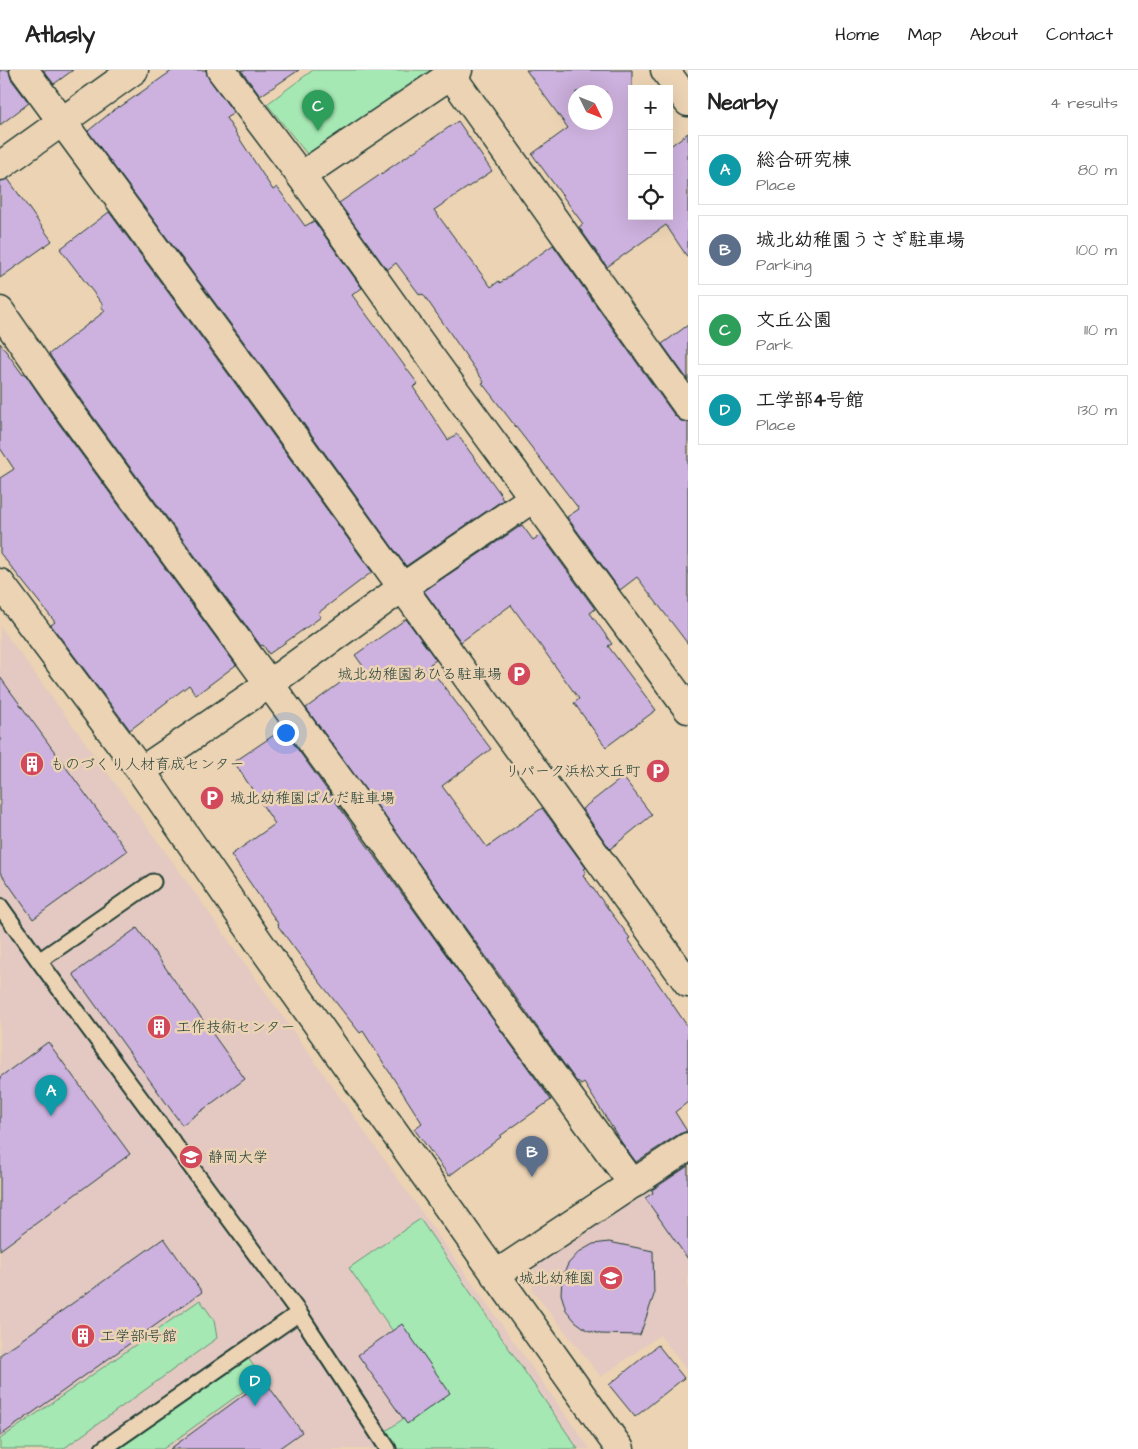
<!DOCTYPE html>
<meta charset="utf-8">
<style>
:root{--surface:#fff;--page:#f2f2f2;--text:#222;--muted:#767676;--line:#e0e0e0;--accent:#db2777}
body{margin:0;font-family:"Architects Daughter","Klee One",sans-serif;background:var(--page);color:var(--text)}
.controls{position:absolute;right:15px;top:15px;display:grid;overflow:hidden;border-radius:0px;box-shadow:0 5px 20px #0002}
.controls button{width:45px;height:45px;display:grid;place-items:center;padding:0;border:0;border-bottom:1px solid var(--line);background:var(--surface);color:var(--text);font:25px sans-serif}
.compass{position:absolute;left:568px;top:15px;width:45px;height:45px;border-radius:50%;background:var(--surface);box-shadow:0 5px 20px #0002;rotate:133deg}
.you{position:absolute;left:285px;top:662px;width:18px;height:18px;margin:-12px;border:4px solid #fff;border-radius:50%;background:#1a73e8;box-shadow:0 0 0 8px #1a73e833}
.badge{display:grid;place-items:center;width:32px;height:32px;border-radius:50%;background:var(--accent);color:#fff;font-size:16px;font-weight:700}
.pin{position:absolute;translate:-50% -41px;filter:drop-shadow(0 1px 2px #0008)}
.pin::after{content:'';position:absolute;top:26px;width:18px;height:15px;background:inherit;clip-path:polygon(0 0,100% 0,50% 100%)}
.list{margin:0;padding:0;list-style:none}
h2{display:flex;justify-content:space-between;align-items:center;height:65px;margin:0;padding:0 20px;font-size:21px}
h2 small{font-size:16px;font-weight:400;color:var(--muted)}
.list li{display:grid;grid-template-columns:32px 1fr auto;gap:15px;align-items:center;box-sizing:border-box;height:70px;margin:0 10px 10px;padding:0 10px;border:1px solid var(--line);border-radius:0px}
.list b{display:block;font-size:19px;white-space:nowrap}
.list p{margin:0;font-size:16px;white-space:nowrap;color:var(--muted)}
.list em{font-size:16px;font-style:normal;color:var(--muted)}
.icon{flex:none;width:28px;height:28px;fill:none;stroke:currentColor;stroke-width:2;stroke-linecap:round;stroke-linejoin:round}
.map{position:relative;flex:none;width:688px;height:1379px;overflow:hidden}
header{display:flex;align-items:center;gap:30px;box-sizing:border-box;height:70px;padding:0 25px;background:var(--surface);border-bottom:1px solid var(--line)}
header strong{font-size:24px}
nav{display:flex;gap:28px;margin-inline-start:auto;font-size:18px}
main{display:flex}
aside{flex:1;background:var(--surface)}
.map>svg:first-child{display:block}
.built{fill:#e3c9c1}
.green{fill:#a5e8b3;stroke:#629274}
.building{fill:#cdb1de;stroke:#1f3d34;fill-rule:evenodd}
.lines{fill:none;stroke-linecap:round;stroke-linejoin:round}
.service-casing{stroke:#1f3d34;stroke-width:19}
.minor-casing{stroke:#1f3d34;stroke-width:31}
.tertiary-casing{stroke:#1f3d34;stroke-width:31}
.service{stroke:#ecd3b4;stroke-width:15}
.minor{stroke:#ecd3b4;stroke-width:28}
.tertiary{stroke:#ecd3b4;stroke-width:28}
.labels{text-anchor:middle;dominant-baseline:central;stroke-width:5;stroke-linejoin:round;paint-order:stroke}
.poi-label{font-size:15px;fill:#1f3d34;stroke:#ecd3b4;text-anchor:start}
</style>
<header>
<strong>Atlasly</strong>
<nav><a>Home</a><a>Map</a><a>About</a><a>Contact</a></nav>
</header>
<main>
<div class="map">
<svg width="688" height="1379" viewBox="0 0 688 1379">
<rect width="100%" height="100%" fill="#ecd3b4"/>
<filter id="ink" filterUnits="userSpaceOnUse"><feTurbulence type="fractalNoise" baseFrequency=".02" numOctaves="2"/><feDisplacementMap in="SourceGraphic" scale="10" xChannelSelector="R" yChannelSelector="G"/><feConvolveMatrix kernelMatrix="1 2 1 2 8 2 1 2 1" color-interpolation-filters="sRGB"/></filter>
<g filter="url(#ink)">
<!-- built -->
<path class="built" d="M0 556 175 795 590 1379H0Z
M688 1089V1302L660 1265 601 1307 532 1220 535 1195Z"/>
<!-- green -->
<path class="green" d="M313 0H434L311 89 267 34Z
M420 1149 578 1379H398L386 1361 437 1325 349 1198Z
M200 1230 214 1250 217 1268 63 1379H0V1369Z
M239 1275 262 1308 163 1379H111L112 1366Z"/>
<!-- building -->
<path class="building" d="M0 0H9L11 9 29 33 0 55Z
M43 0H73L54 14Z
M173 0H206L209 9 234 43 226 48 273 120 277 117 305 156 314 151 362 218 352 225 418 314 413 317 448 370 457 364 502 426 501 427 503 430 406 496 283 325 88 61 119 36 120 37Z
M241 0H299L260 26Z
M526 0H632V146H669V77L688 63V188L666 155 607 197 579 157 583 154 532 84 568 58ZM576 22H606V52H576Z
M458 51 492 101 434 140 491 217 499 211 500 213 553 175 675 346 681 351 688 352V574L637 507 620 520 567 447 579 439 482 313 484 312 423 224 420 225 396 193 387 200 339 133Z
M8 109 52 171 0 208V111Z
M109 142 257 343 372 502 318 543 321 547 269 584 263 575 261 576 83 333 49 284 105 241 101 236 103 235 60 179Z
M688 255V310L662 274Z
M0 273 23 305 25 304 57 351 236 595 196 625 189 615 130 660 51 555 55 552 0 483V408L14 399 0 378Z
M522 455 533 470 541 465 595 539 590 543 612 574 608 576 656 640 606 677 574 633 579 629 511 535 461 572 424 521Z
M406 549 436 590 430 594 438 605 436 606 491 679 442 716 487 777 542 738 586 798 584 799 586 802 583 805 630 868 628 869 688 957V1032L675 1042 687 1061 679 1064 636 1092 622 1073 584 1013 581 1015 578 1011 577 1012 306 638 363 596 355 585Z
M0 607 127 781 33 849 0 802Z
M283 659 551 1030 500 1066 501 1067 449 1106 414 1059 422 1053 363 961 360 963 315 906 278 856 279 855 231 785 275 754 234 692Z
M623 707 652 745 610 779 582 739Z
M137 858 245 1009 182 1055 73 904Z
M48 972 130 1084 0 1180V1007Z
M688 1096V1189L645 1128 653 1123 652 1120Z
M164 1168 202 1222 0 1366V1285Z
M609 1172 653 1181 654 1225 640 1265 600 1264 587 1260 575 1251 566 1240 561 1224 562 1208 568 1194 579 1182 593 1174Z
M402 1254 450 1323 407 1354 358 1285Z
M658 1275 684 1308 635 1347 609 1315Z
M264 1310 302 1362 278 1379H170Z"/>
<g class="lines">
<!-- service casing -->
<g class="service-casing">
<path id="service" d="M0 836 39 891 299 1243 388 1379
M39 891 153 812
M103 1379 299 1243"/>
</g>
<!-- minor casing -->
<g class="minor-casing">
<path id="minor" d="M24 0 270 334 688 913
M665 0 688 32
M451 5 688 337
M0 96 134 0
M301 106 458 0
M0 241 70 342 380 765 493 924 633 1114
M0 513 141 701 261 875 620 1379
M141 701 269 614 403 517 533 428
M495 1205 688 1077"/>
</g>
<!-- tertiary casing -->
<g class="tertiary-casing">
<path id="tertiary" d="M221 0 301 106 426 281 688 639"/>
</g>
<!-- service -->
<use href="#service" class="service"/>
<!-- minor -->
<use href="#minor" class="minor"/>
<!-- tertiary -->
<use href="#tertiary" class="tertiary"/>
</g>
</g>
<!-- icons -->
<defs>
<g id="parking-disc" transform="scale(1.25)"><circle r="9.5" fill="#d1495b" stroke="#ecd3b4"/><path d="M-3.5-5.5H1a3.5 3.5 0 0 1 0 7H-1V5.5H-3.5ZM-1-3.4V-.6H.8a1.4 1.4 0 0 0 0-2.8Z" fill="#fff"/></g>
<g id="building-disc" transform="scale(1.25)"><circle r="9.5" fill="#d1495b" stroke="#ecd3b4"/><path d="M-4-6H4V6H1V3H-1V6H-4ZM-2.5-4.3h1.7v1.8h-1.7ZM.8-4.3h1.7v1.8H.8ZM-2.5-1h1.7V.8h-1.7ZM.8-1h1.7V.8H.8Z" fill="#fff"/></g>
<g id="university-disc" transform="scale(1.25)"><circle r="9.5" fill="#d1495b" stroke="#ecd3b4"/><path d="M0-5L7-2L0 1L-7-2ZM-4 1L0 2.5L4 1V4Q0 6-4 4Z" fill="#fff"/></g>
<g id="school-disc" transform="scale(1.25)"><circle r="9.5" fill="#d1495b" stroke="#ecd3b4"/><path d="M0-5L7-2L0 1L-7-2ZM-4 1L0 2.5L4 1V4Q0 6-4 4Z" fill="#fff"/></g>
</defs>
<g fill-rule="evenodd">
<use href="#parking-disc" x="519" y="604"/>
<use href="#building-disc" x="32" y="694"/>
<use href="#parking-disc" x="658" y="701"/>
<use href="#parking-disc" x="212" y="728"/>
<use href="#building-disc" x="159" y="957"/>
<use href="#university-disc" x="191" y="1087"/>
<use href="#school-disc" x="611" y="1208"/>
<use href="#building-disc" x="83" y="1266"/>
</g>
<g class="labels">
<!-- poi labels -->
<g class="poi-label">
<text x="502" y="604" text-anchor="end">城北幼稚園あひる駐車場</text>
<text x="50" y="694">ものづくり人材育成センター</text>
<text x="640" y="701" text-anchor="end">リパーク浜松文丘町</text>
<text x="230" y="728">城北幼稚園ぱんだ駐車場</text>
<text x="176" y="957">工作技術センター</text>
<text x="208" y="1087">静岡大学</text>
<text x="594" y="1208" text-anchor="end">城北幼稚園</text>
<text x="100" y="1266">工学部1号館</text>
</g>
</g>
</svg>
<div class="controls">
<button>+</button>
<button>−</button>
<button><svg class="icon" aria-label="locate" viewBox="0 0 24 24"><circle cx="12" cy="12" r="6"/><path d="M12 2v4M12 18v4M2 12h4M18 12h4"/></svg></button>
</div>
<svg class="compass" viewBox="-18 -18 36 36"><path d="M0-13l5 13h-10z" fill="#e53935"/><path d="M0 13l5-13h-10z" fill="#767676"/></svg>
<div class="you"></div>
<div class="pin badge" style="left:51px;top:1046px;background:#0f9aa8">A</div>
<div class="pin badge" style="left:532px;top:1107px;background:#5c6f8a">B</div>
<div class="pin badge" style="left:318px;top:61px;background:#2e9e5b">C</div>
<div class="pin badge" style="left:255px;top:1336px;background:#0f9aa8">D</div>
</div>
<aside>
<h2>Nearby<small>4 results</small></h2>
<ul class="list">
<li><span class="badge" style="background:#0f9aa8">A</span><div><b>総合研究棟</b><p>Place</p></div><em>80 m</em></li>
<li><span class="badge" style="background:#5c6f8a">B</span><div><b>城北幼稚園うさぎ駐車場</b><p>Parking</p></div><em>100 m</em></li>
<li><span class="badge" style="background:#2e9e5b">C</span><div><b>文丘公園</b><p>Park</p></div><em>110 m</em></li>
<li><span class="badge" style="background:#0f9aa8">D</span><div><b>工学部4号館</b><p>Place</p></div><em>130 m</em></li>
</ul>
</aside>
</main>
